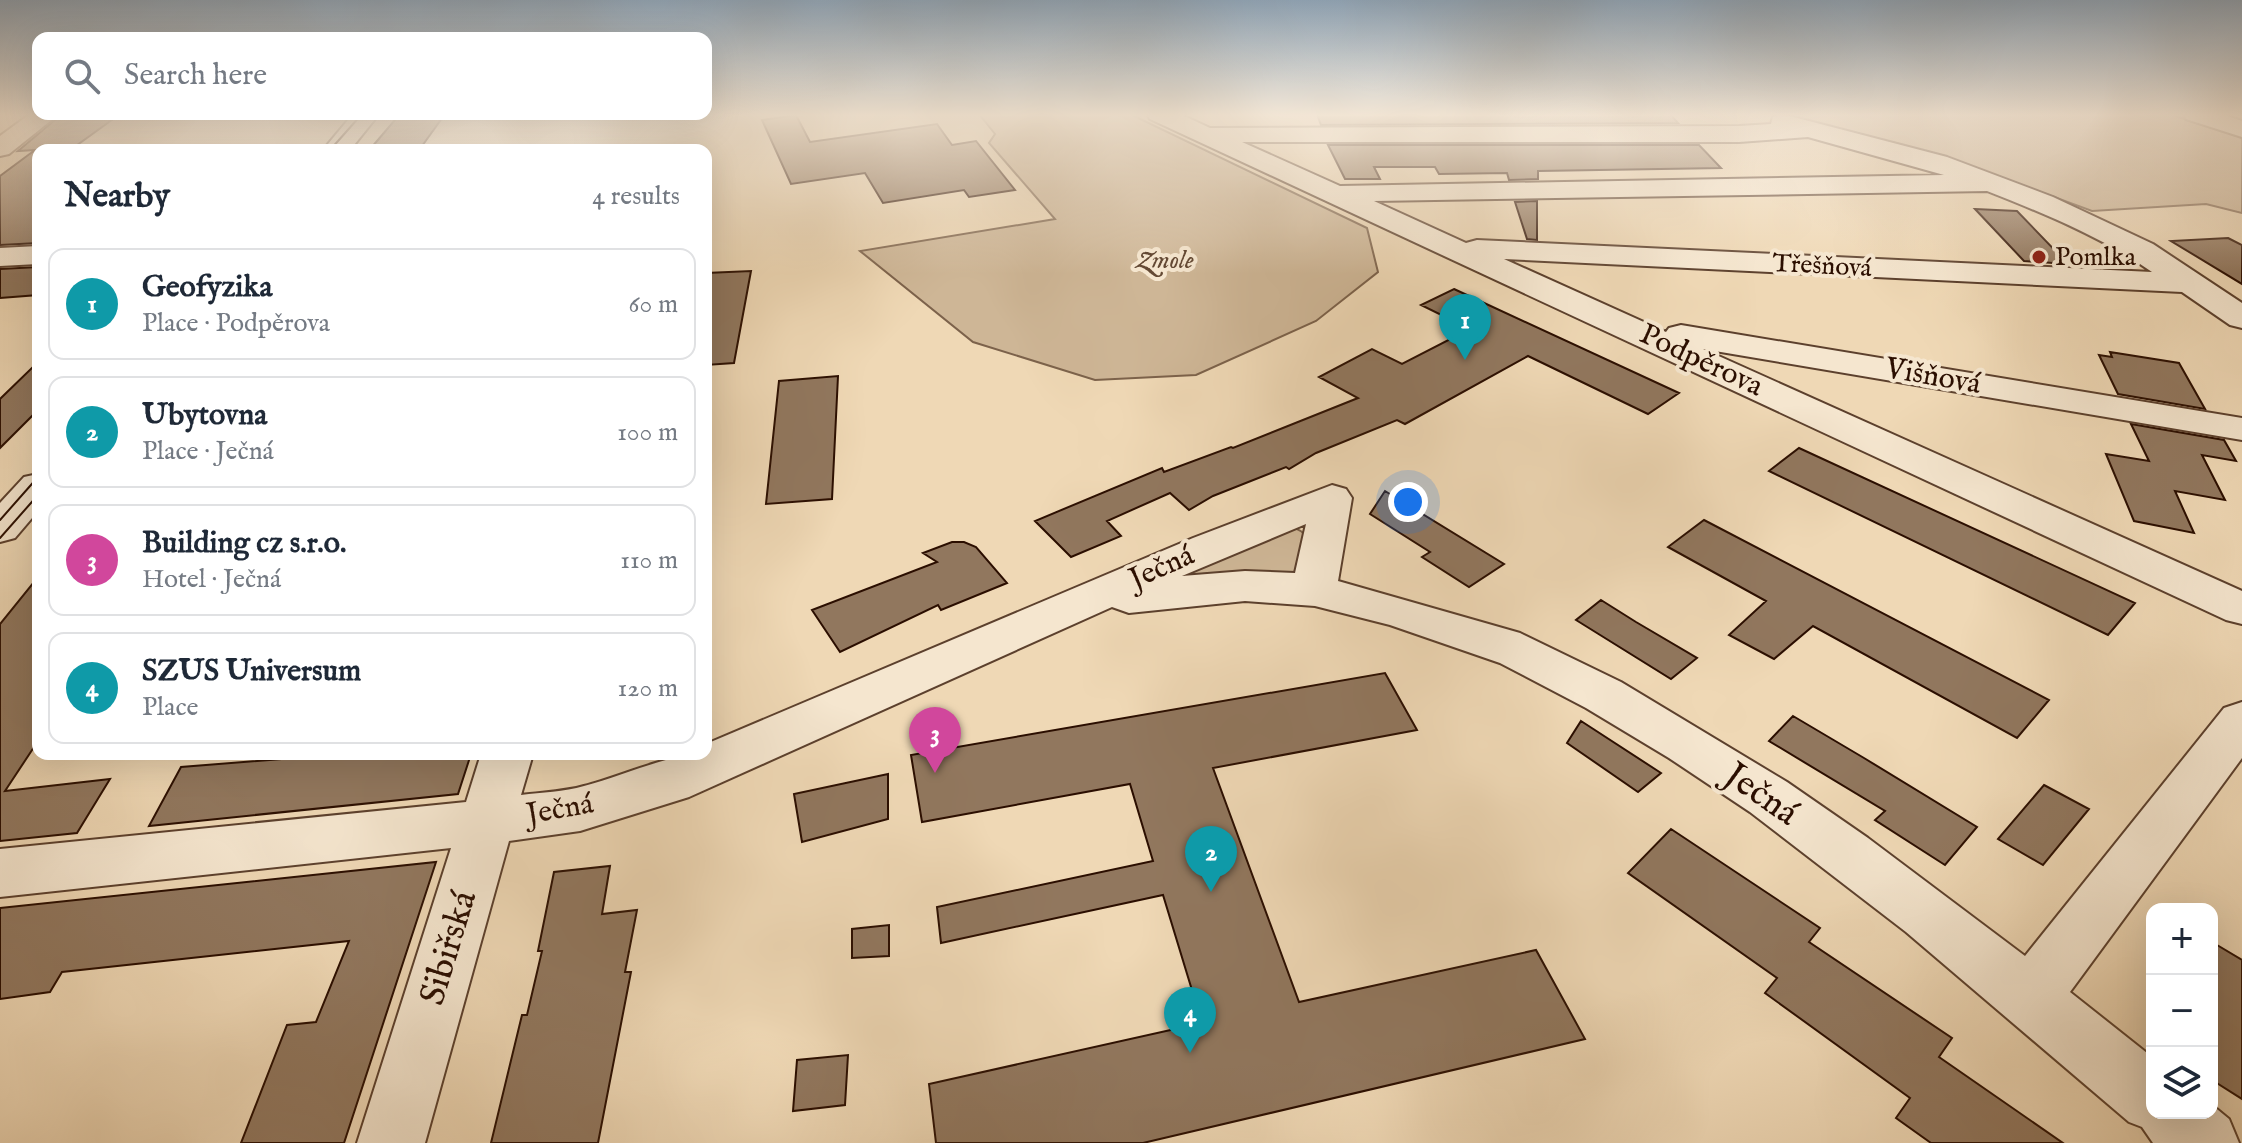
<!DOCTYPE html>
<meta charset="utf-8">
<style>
:root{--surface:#fff;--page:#f6f6f7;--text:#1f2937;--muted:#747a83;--line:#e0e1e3;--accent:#ea580c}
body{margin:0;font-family:"IM FELL English",serif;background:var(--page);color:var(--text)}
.controls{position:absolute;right:24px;bottom:24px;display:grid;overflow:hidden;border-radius:16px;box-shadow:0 8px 32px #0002}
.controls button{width:72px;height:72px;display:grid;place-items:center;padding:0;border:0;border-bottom:2px solid var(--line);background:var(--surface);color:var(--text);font:40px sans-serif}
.you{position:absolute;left:1408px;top:502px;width:28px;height:28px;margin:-20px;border:6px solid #fff;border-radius:50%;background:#1a73e8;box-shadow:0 0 0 12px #1a73e833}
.badge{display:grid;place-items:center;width:52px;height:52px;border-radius:50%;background:var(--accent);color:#fff;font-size:26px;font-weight:700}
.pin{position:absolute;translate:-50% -66px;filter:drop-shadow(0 2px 4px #0008)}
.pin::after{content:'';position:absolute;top:42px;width:28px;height:24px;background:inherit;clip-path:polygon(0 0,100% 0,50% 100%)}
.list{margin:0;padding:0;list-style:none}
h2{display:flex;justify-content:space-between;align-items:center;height:104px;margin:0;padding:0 32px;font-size:34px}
h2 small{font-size:26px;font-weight:400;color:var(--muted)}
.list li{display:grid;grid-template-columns:52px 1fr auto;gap:24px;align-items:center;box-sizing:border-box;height:112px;margin:0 16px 16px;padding:0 16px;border:2px solid var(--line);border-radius:16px}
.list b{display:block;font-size:30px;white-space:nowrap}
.list p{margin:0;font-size:26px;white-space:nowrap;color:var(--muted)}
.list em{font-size:26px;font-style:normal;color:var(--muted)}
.icon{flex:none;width:44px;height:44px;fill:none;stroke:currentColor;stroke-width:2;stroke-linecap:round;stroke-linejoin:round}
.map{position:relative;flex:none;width:2242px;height:1143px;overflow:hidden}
.search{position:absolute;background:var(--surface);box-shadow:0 8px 32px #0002;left:32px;top:32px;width:680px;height:88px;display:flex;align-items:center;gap:20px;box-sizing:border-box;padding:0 28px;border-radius:16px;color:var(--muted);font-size:30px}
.panel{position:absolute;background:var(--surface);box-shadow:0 8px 32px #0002;left:32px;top:144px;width:680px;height:616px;border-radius:16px}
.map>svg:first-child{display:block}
.green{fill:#ceb696;stroke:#7c624b;stroke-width:2}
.building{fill:#91775e;stroke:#2b0e00;stroke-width:2}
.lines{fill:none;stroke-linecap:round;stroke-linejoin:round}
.minor-casing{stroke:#5c402d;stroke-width:4}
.minor{fill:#f5e6cf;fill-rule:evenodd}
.tram{stroke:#2b0e00;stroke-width:2}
.poi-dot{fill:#8f2418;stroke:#f5e6cf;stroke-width:3}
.labels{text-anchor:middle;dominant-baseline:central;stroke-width:8;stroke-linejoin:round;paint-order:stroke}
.far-poi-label{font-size:26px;fill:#2b0e00;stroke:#f5e6cf;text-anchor:start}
.far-park-label{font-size:26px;font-style:italic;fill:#644934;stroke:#f5e6cf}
.far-street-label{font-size:26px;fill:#2b0e00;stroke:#f5e6cf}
.street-label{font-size:30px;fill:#2b0e00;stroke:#f5e6cf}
.near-street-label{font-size:36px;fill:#2b0e00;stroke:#f5e6cf}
</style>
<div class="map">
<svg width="2242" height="1143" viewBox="0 0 2242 1143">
<rect width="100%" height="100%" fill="#efd8b5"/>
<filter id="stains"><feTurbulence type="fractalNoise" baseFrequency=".0025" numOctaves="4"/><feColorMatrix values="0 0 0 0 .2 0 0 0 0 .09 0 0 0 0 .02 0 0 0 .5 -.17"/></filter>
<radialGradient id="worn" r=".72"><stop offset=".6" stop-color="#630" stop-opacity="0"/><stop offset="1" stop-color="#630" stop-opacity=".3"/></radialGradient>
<!-- green -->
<path class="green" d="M979 114H1130L1367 228 1378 272 1316 321 1196 375 1095 380 973 342 860 251 1055 219 989 143 995 134Z
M1778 114H2169L2242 137V213L2206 204 2092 211 2011 181Z
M1286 526C1304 529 1308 535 1310 552L1291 580 1186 578 1184 572Z"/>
<!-- building -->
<path class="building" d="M62 114H120L73 148 38 150V243L0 245V176L35 150 18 151Z
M400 114H445L422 146 371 148Z
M1317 114H1670L1678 123 1321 125Z
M796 115 810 142 937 124 952 145 976 141 1015 190 969 197 964 190 883 203 865 173 791 184 762 120Z
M1328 145H1699L1721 168 1538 171V179L1509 180 1507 173 1439 174 1435 167H1374L1380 179H1345Z
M1537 201V240L1527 239 1515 202Z
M1975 209 2017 211 2068 264 2024 261Z
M2228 238 2242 245V284L2171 241Z
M38 267V295L0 298V269Z
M751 271 734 363 706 365V273Z
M1454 289 1679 393 1648 414 1528 356 1405 424 1397 420 1316 453 1289 469 1286 467 1213 496 1189 510 1170 493 1107 521 1121 536 1071 557 1035 521 1162 468 1164 472 1231 447 1233 448 1358 398 1319 377 1372 349 1402 364 1470 329 1421 305Z
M2110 352 2179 363 2205 409 2118 394 2099 355 2112 357Z
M38 362V410L0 448V399Z
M838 376 832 499 766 504 779 381Z
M2131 424 2224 440 2236 461 2202 455 2225 500 2175 491 2194 533 2134 521 2106 454 2149 461Z
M1799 448 2135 603 2108 635 1769 471Z
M1385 491 1504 564 1469 587 1422 557 1430 552 1370 514Z
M1704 520 2049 700 2017 738 1813 626 1774 659 1729 635 1766 601 1668 547Z
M952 542H964L976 547 1007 583 941 610 938 605 840 652 812 610 937 562 923 553Z
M38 577V741L5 791 110 779 77 833 0 841V624Z
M1601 600 1636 622 1697 658 1671 679 1576 620Z
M1385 673 1417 730 1213 768 1299 1002 1536 950 1585 1039 1143 1143H936L929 1084 1202 1023 1163 895 941 943 937 907 1153 861 1130 784 922 822 911 755Z
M1793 716 1864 758 1977 827 1945 865 1875 820 1885 811 1769 741Z
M1581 721 1661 773 1638 792 1567 743Z
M344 754H471L458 794 149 826 181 767Z
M888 774V819L802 842 794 794Z
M2044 785 2089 809 2043 865 1998 839Z
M1671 829 1820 928 1809 942 1952 1038 1939 1057 2063 1143H1931L1896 1118 1910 1098 1765 993 1777 978 1628 873Z
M436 862 344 1143H241L287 1025 316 1022 349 941 62 972 50 992 0 999V908Z
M610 866 602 914 637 910 625 972H631L598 1143H491L522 1015H527L542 951H538L554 872Z
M889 925V956L852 958V929Z
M2212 942 2242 960V1099L2212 1080Z
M848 1055 845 1105 793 1111 797 1060Z"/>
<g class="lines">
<!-- minor casing -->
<g class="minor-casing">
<path id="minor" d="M30 114H59L9 154 0 156V136Z
M353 114H379L350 150H323Z
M1147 114H1180L1210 128 1739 126 1771 124 1773 117 1782 114 1947 157 2053 197 2153 244 2242 303V328L2230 325 2182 292 1504 259 1666 332 1669 328 1681 325 2242 418V440L1703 349 2242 591V624L2226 620 1150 119ZM1808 137 1944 175 1340 186 1242 142H1739ZM1987 191C2043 213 2102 237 2152 272L1477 240 1466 243 1374 201Z
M2183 114H2222L2242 121V137L2186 119Z
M38 246V264L0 266V248Z
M38 474V511L15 538 0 542V503L24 477Z
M1332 485 1346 489 1352 498 1338 581 1520 633 1621 682 1787 782 1868 838 2025 956 2224 708 2242 702V758L2070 992 2152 1057V1113H2212V1105L2229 1119 2239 1143H2153L2142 1127 2129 1122 1906 932 1750 812 1669 758 1586 708 1500 663 1390 625 1315 606 1245 601 1129 613 1112 607 689 797 580 831 509 841 425 1143H357L451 848 0 897V849L466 802 481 754H533L521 795C542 792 564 792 584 786 623 776 667 754 706 754V744L1193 538ZM1306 524 1295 573 1245 571 1182 576Z"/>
</g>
<!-- minor -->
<use href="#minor" class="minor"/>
<!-- tram -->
<path class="tram" d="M330 150 362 114
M0 520 38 477
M0 538 38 495"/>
</g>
<!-- sky -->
<linearGradient id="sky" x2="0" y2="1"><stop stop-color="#90a7bb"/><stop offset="0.42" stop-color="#f8edde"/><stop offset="1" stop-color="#f8edde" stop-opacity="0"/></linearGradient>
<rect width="2242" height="274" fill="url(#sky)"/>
<!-- markers -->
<circle class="poi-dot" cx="2039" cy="257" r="8"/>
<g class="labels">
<!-- far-poi labels -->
<g class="far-poi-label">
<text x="2055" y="257">Pomlka</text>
</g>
<!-- far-park labels -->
<g class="far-park-label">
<text x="1165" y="260">Zmole</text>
</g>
<!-- far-street labels -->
<g class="far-street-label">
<text transform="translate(1822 266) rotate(3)">Třešňová</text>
</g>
<!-- street labels -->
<g class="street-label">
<text transform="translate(1701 361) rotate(25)">Podpěrova</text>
<text transform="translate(1933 377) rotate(10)">Višňová</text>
<text transform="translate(1162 568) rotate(-24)">Ječná</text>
<text transform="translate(560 810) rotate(-10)">Ječná</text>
</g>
<!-- near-street labels -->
<g class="near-street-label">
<text transform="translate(1761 795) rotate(35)">Ječná</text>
<text transform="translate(449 948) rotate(-73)">Sibiřská</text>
</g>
</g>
<rect width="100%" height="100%" filter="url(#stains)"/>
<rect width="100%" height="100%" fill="url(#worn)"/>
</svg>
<div class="controls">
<button>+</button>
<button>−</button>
<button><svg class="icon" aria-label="layers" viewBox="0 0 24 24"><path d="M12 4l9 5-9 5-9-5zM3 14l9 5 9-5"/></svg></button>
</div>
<div class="you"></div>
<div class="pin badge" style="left:1465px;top:360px;background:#0f9aa8">1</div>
<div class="pin badge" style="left:1211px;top:892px;background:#0f9aa8">2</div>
<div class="pin badge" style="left:935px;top:773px;background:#d1479c">3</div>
<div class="pin badge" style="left:1190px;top:1053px;background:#0f9aa8">4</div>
<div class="search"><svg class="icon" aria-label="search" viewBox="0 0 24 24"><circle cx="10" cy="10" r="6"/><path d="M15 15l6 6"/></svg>Search here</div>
<section class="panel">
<h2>Nearby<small>4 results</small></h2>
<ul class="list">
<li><span class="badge" style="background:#0f9aa8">1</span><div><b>Geofyzika</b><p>Place · Podpěrova</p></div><em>60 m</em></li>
<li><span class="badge" style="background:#0f9aa8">2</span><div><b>Ubytovna</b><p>Place · Ječná</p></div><em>100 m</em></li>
<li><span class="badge" style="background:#d1479c">3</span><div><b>Building cz s.r.o.</b><p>Hotel · Ječná</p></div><em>110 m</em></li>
<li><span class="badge" style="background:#0f9aa8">4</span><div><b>SZUS Universum</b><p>Place</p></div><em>120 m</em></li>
</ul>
</section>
</div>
